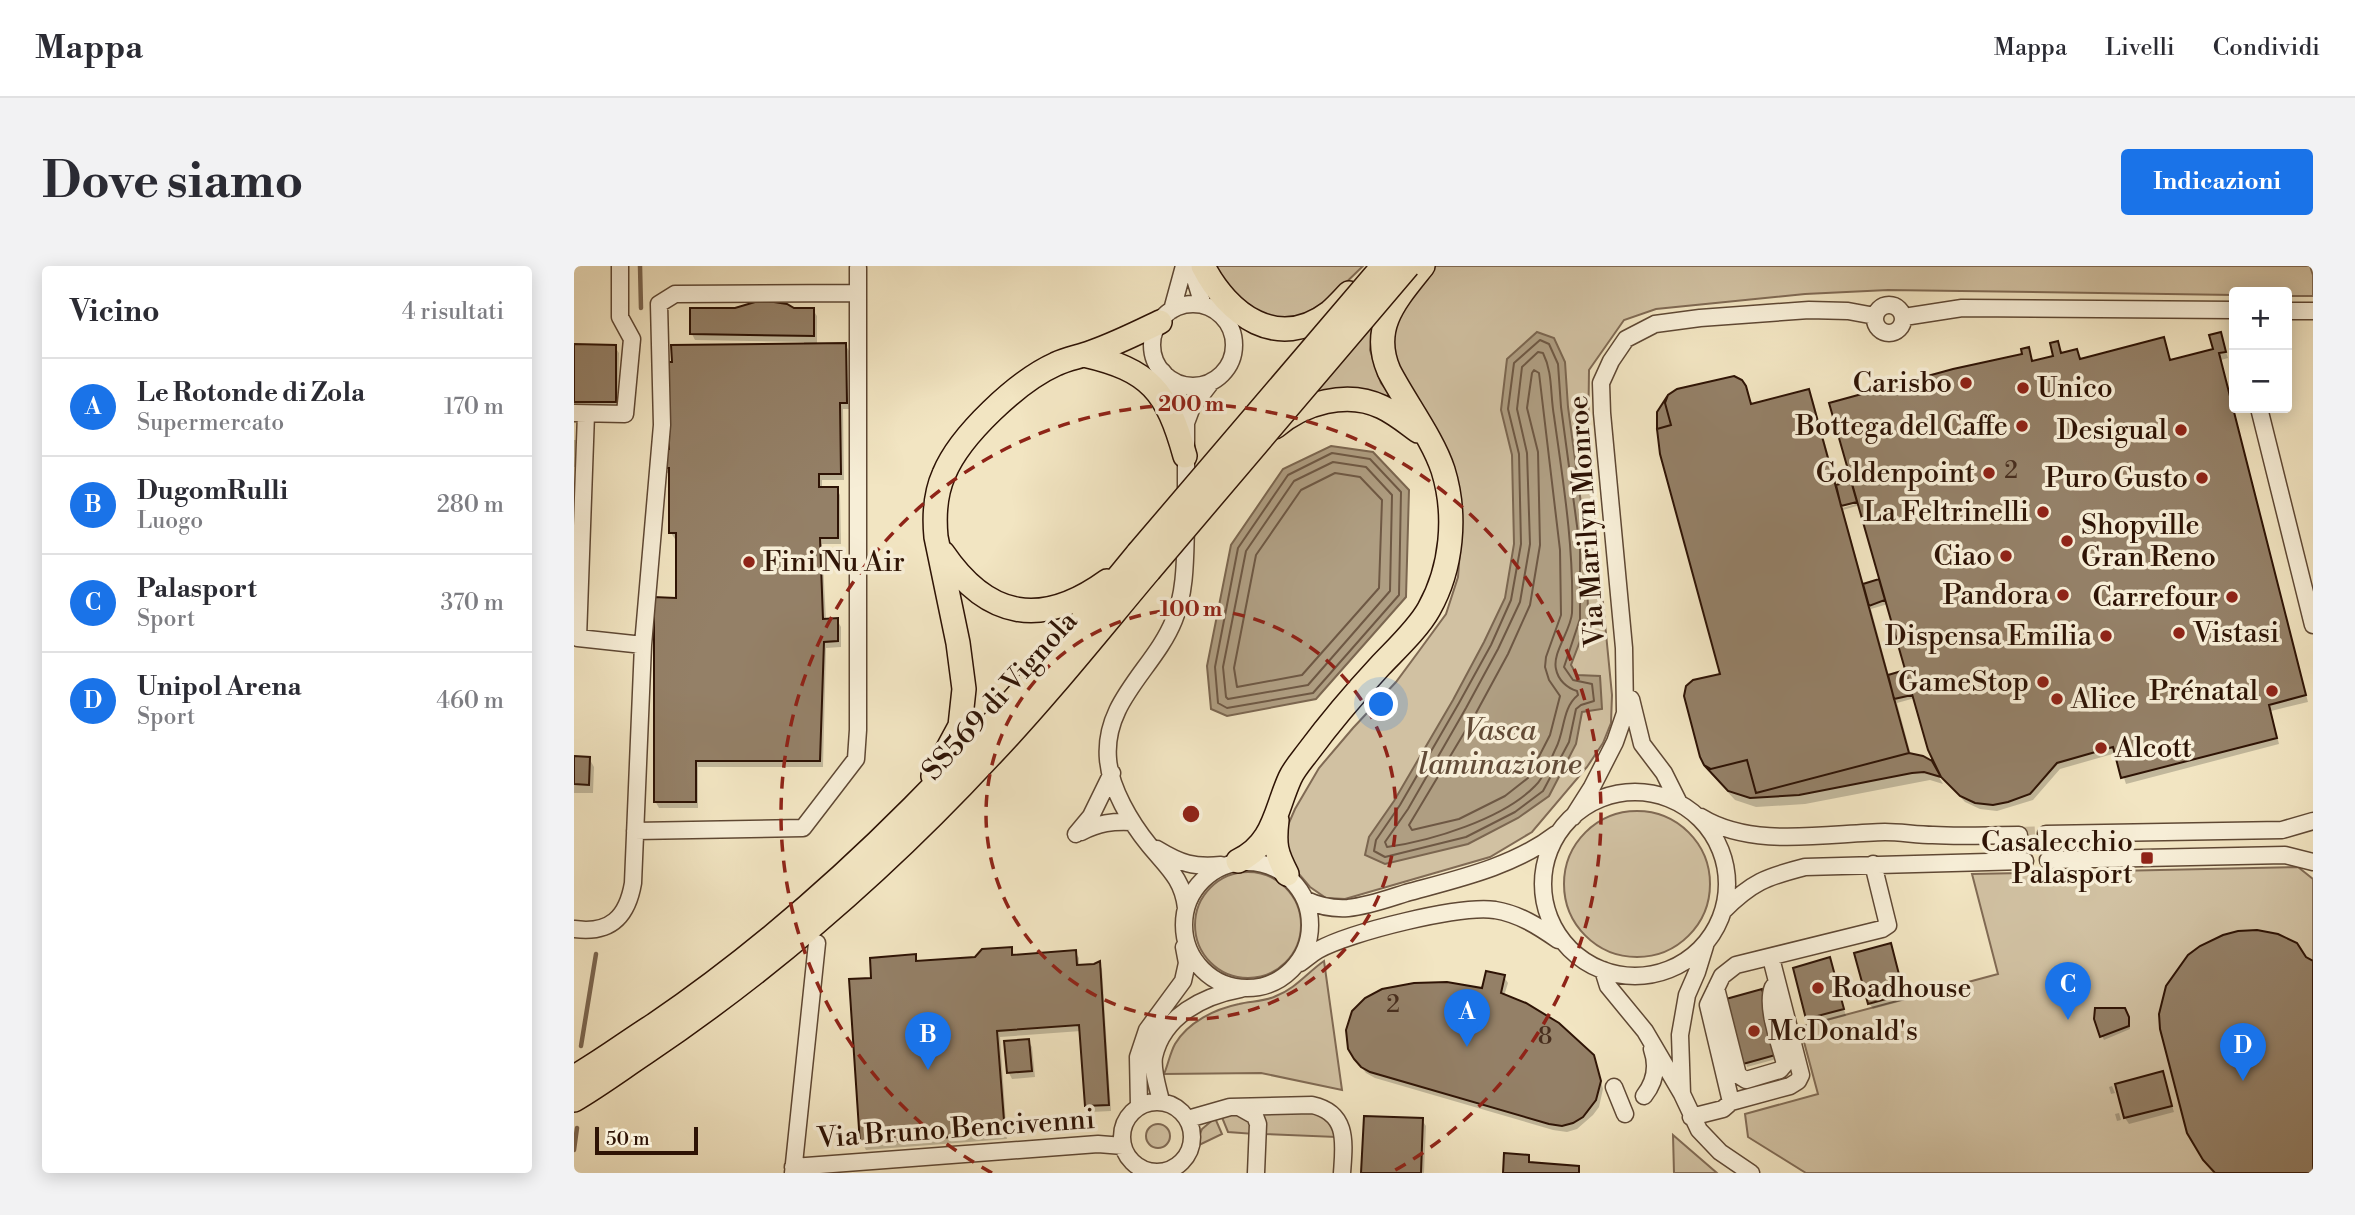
<!DOCTYPE html>
<html lang="it">
<meta charset="utf-8">
<style>
:root{--surface:#fff;--page:#f2f2f3;--text:#2b2b33;--muted:#7c7c81;--line:#e1e1e2;--accent:#1a73e8}
body{margin:0;font-family:"Libre Bodoni",serif;background:var(--page);color:var(--text)}
.controls{position:absolute;right:21px;top:21px;display:grid;overflow:hidden;border-radius:7px;box-shadow:0 4px 18px #0003}
.controls button{width:63px;height:63px;display:grid;place-items:center;padding:0;border:0;border-bottom:2px solid var(--line);background:var(--surface);color:var(--text);font:35px sans-serif}
.scale{position:absolute;left:21px;bottom:18px;width:103px;box-sizing:border-box;padding-left:7px;border:4px solid #2e1305;border-top:0;font-size:19px;line-height:24px;white-space:nowrap;color:#2e1305;-webkit-text-stroke:5px #f7eed7;paint-order:stroke}
.you{position:absolute;left:808px;top:439px;width:24px;height:24px;margin:-18px;border:5px solid #fff;border-radius:50%;background:#1a73e8;box-shadow:0 0 0 10px #1a73e833}
.badge{display:grid;place-items:center;width:46px;height:46px;border-radius:50%;background:var(--accent);color:#fff;font-size:23px;font-weight:700}
.pin{position:absolute;translate:-50% -58px;filter:drop-shadow(0 2px 4px #0008)}
.pin::after{content:'';position:absolute;top:37px;width:24px;height:21px;background:inherit;clip-path:polygon(0 0,100% 0,50% 100%)}
.list{margin:0;padding:0;list-style:none}
h2{display:flex;justify-content:space-between;align-items:center;height:91px;margin:0;padding:0 28px;font-size:30px}
h2 small{font-size:23px;font-weight:400;color:var(--muted)}
.list li{display:grid;grid-template-columns:46px 1fr auto;gap:21px;align-items:center;box-sizing:border-box;height:98px;padding:0 28px;border-top:2px solid var(--line)}
.list b{display:block;font-size:26px;white-space:nowrap}
.list p{margin:0;font-size:23px;white-space:nowrap;color:var(--muted)}
.list em{font-size:23px;font-style:normal;color:var(--muted)}
.map{position:relative;flex:none;width:1739px;height:907px;overflow:hidden;border-radius:7px}
header{display:flex;align-items:center;gap:42px;box-sizing:border-box;height:98px;padding:0 35px;background:var(--surface);border-bottom:2px solid var(--line)}
header strong{font-size:33px}
nav{display:flex;gap:38px;margin-inline-start:auto;font-size:24px}
.intro{display:flex;align-items:center;justify-content:space-between;box-sizing:border-box;height:168px;padding:0 42px}
h1{margin:0;font-size:49px}
.button{padding:18px 32px;border-radius:7px;background:var(--accent);color:#fff;font-size:24px;font-weight:700}
main{display:flex;gap:42px;padding:0 42px}
aside{flex:1;background:var(--surface);border-radius:7px;box-shadow:0 4px 18px #0003}
.map>svg:first-child{display:block}
.green{fill:#d1c1a2;stroke:#806a54;stroke-width:2}
.water{fill:#af9e82;stroke:#7b6650;stroke-width:2}
.shadow{fill:#0003;fill-rule:evenodd}
.lines{fill:none;stroke-linecap:round;stroke-linejoin:round}
.shore{stroke:#6e5844;stroke-width:2}
.stream{stroke:#7b6650;stroke-width:4.5}
.building{fill:#948067;stroke:#2e1305;stroke-width:2}
.minor-tunnel{stroke:#cbbb9c;stroke-width:16;stroke-dasharray:16 8;stroke-linecap:butt}
.minor-casing{stroke:#5f4834;stroke-width:19}
.highway-casing{stroke:#2e1305;stroke-width:26}
.minor{stroke:#f7eed7;stroke-width:16}
.highway{stroke:#f2e5c2;stroke-width:23}
.highway-bridge-casing{stroke:#2e1305;stroke-width:26;stroke-linecap:butt}
.highway-bridge{stroke:#f2e5c2;stroke-width:23}
.ring{fill:none;stroke:#8f2418;stroke-width:3.5;stroke-dasharray:12 9}
.poi-dot{fill:#8f2418;stroke:#f7eed7;stroke-width:2.5}
.labels{text-anchor:middle;dominant-baseline:central;stroke-width:7;stroke-linejoin:round;paint-order:stroke}
.number-label{font-size:24px;fill:#482e1e}
.poi-label{font-size:28px;fill:#2e1305;stroke:#f7eed7;text-anchor:end}
.street-label{font-size:28px;fill:#2e1305;stroke:#f7eed7}
.water-label{font-size:30px;font-style:italic;fill:#624b37;stroke:#f7eed7}
.centre{fill:#8f2418;stroke:#f7eed7;stroke-width:3.5}
.ring-label{font-size:21px;text-anchor:middle;font-weight:bold;fill:#8f2418;stroke:#f7eed7;stroke-width:7;stroke-linejoin:round;paint-order:stroke}
</style>
<header>
<strong>Mappa</strong>
<nav><a>Mappa</a><a>Livelli</a><a>Condividi</a></nav>
</header>
<div class="intro"><h1>Dove siamo</h1><a class="button">Indicazioni</a></div>
<main>
<aside>
<h2>Vicino<small>4 risultati</small></h2>
<ul class="list">
<li><span class="badge">A</span><div><b>Le Rotonde di Zola</b><p>Supermercato</p></div><em>170 m</em></li>
<li><span class="badge">B</span><div><b>DugomRulli</b><p>Luogo</p></div><em>280 m</em></li>
<li><span class="badge">C</span><div><b>Palasport</b><p>Sport</p></div><em>370 m</em></li>
<li><span class="badge">D</span><div><b>Unipol Arena</b><p>Sport</p></div><em>460 m</em></li>
</ul>
</aside>
<div class="map">
<svg width="1739" height="907" viewBox="0 0 1739 907">
<rect width="100%" height="100%" fill="#f2e5c2"/>
<filter id="stains"><feTurbulence type="fractalNoise" baseFrequency=".00286" numOctaves="4"/><feColorMatrix values="0 0 0 0 .2 0 0 0 0 .09 0 0 0 0 .02 0 0 0 .5 -.17"/></filter>
<radialGradient id="worn" r=".72"><stop offset=".6" stop-color="#630" stop-opacity="0"/><stop offset="1" stop-color="#630" stop-opacity=".3"/></radialGradient>
<!-- green -->
<path class="green" d="M634 0H789L753 35 723 52H690L667 44Z
M860 0H1736L1739 9V30H1713V26H1660V29L1314 24 1231 28 1082 43 1050 54 1015 104 1014 183 1038 429 1037 457 1029 477 1013 501 958 566 916 591 771 633 752 632 736 621 724 607 710 576 714 559 721 543 745 502 779 462 822 416 845 385 872 348 884 311 887 271 838 129 816 81 818 59Z
M800 53 796 84 807 117 832 148 733 135Z
M990 618a73 73 0 1 1 146 0a73 73 0 1 1-146 0Z
M1724 601 1739 613V907H1232L1174 871 1171 848 1244 828 1226 761 1424 708 1398 608Z
M621 659a53 53 0 1 1 106 0a53 53 0 1 1-106 0Z
M750 695 768 824 687 807 590 808C594 799 596 787 601 778 614 756 641 743 665 738 677 735 690 736 702 730 721 723 734 706 750 695Z
M682 845H741L757 857 762 871 689 868Z
M661 846 672 849 680 868 654 866 647 849Z
M641 852 648 868 621 881 628 863Z
M572 870a12 12 0 1 1 24 0a12 12 0 1 1-24 0Z
M1099 869 1143 907H1100Z"/>
<!-- water -->
<path class="water" d="M963 66 980 72 991 96 994 141 1013 282 1014 354 997 399 1003 409 1026 410 1028 443 1008 446 1002 478 975 530 944 552 894 578 811 598 791 589 795 571 820 535 879 434 910 376 931 332 940 278 938 189 927 144 933 93Z
M757 180 799 186 835 224 832 331 742 433 653 450 637 443 633 400 657 279 709 203Z"/>
<!-- shadow -->
<path class="shadow" d="M220 44H239L243 50V79L271 78 275 85 276 143H269L270 214H248V223H263L266 229 267 278H248L252 354H263L267 361V381L252 382 249 501H124V542H85L81 535 104 333V273H101L97 267 96 207H93L90 201 96 184 230 79V76L121 74 118 68Z
M1646 68 1654 92 1647 94 1734 436 1697 445 1705 478 1552 518 1542 487 1486 503 1459 534 1423 545 1406 543 1391 536 1372 516 1355 483 1341 432 1323 437 1337 489 1356 496 1369 518 1356 514 1231 538 1182 541 1161 534 1137 508 1127 490 1148 409 1170 121 1179 140 1234 125 1239 134 1263 220 1280 216 1451 90 1454 83 1459 97 1481 91 1483 77 1488 89 1503 85 1507 94 1589 73 1597 95 1641 84ZM1291 232 1292 235 1268 242V238ZM1286 239 1307 314 1290 320 1269 244ZM1314 338 1334 413 1330 406 1315 410 1297 343Z
M0 80 41 81 45 87 44 142H0Z
M0 174H4L7 202 0 201Z
M0 492H15L20 501 19 527H0Z
M1316 679 1319 685 1332 734 1299 743 1295 737Z
M437 683 441 690 501 686 505 692V700L525 697 528 703 537 845 517 846 513 840 507 765 426 771 433 873 292 884 288 877 299 713 341 690 345 697 402 693Z
M1255 693 1272 750 1237 759 1233 752Z
M930 711 934 717 930 730 1018 790 1022 797 1029 823 1025 841 1019 849 1003 863 993 866 979 864 801 812 792 807 786 799Z
M1154 734 1206 792 1173 801Z
M1550 744 1556 756V763L1530 774 1528 770Z
M454 775 458 781 461 811 438 813 435 807Z
M1588 807 1600 846 1555 858 1551 852Z
M1538 820 1541 827 1537 828 1535 821Z
M1545 847 1547 854 1543 855 1541 848Z
M848 854 852 860 850 907H789Z"/>
<g class="lines">
<!-- shore -->
<path class="shore" d="M966 74 975 78 984 98 987 141 1006 282V353L990 401 999 414 1018 418 1020 435 1007 439 1002 443 995 476 969 525 941 546 892 571 811 591 800 585 802 574 826 539 885 437 917 379 937 334 947 278 945 188 934 143 940 97Z
M964 86 969 87C979 107 976 128 980 150 989 215 1000 281 998 347 997 364 978 387 982 403 984 414 993 422 1003 425L1004 429C988 442 991 464 982 482 976 494 971 511 961 520 929 553 857 575 813 581L811 576 834 543 892 442 924 383 946 336 956 278 953 187 943 143 948 101Z
M960 104 965 107 986 284 987 349 972 391 971 401 975 414 986 430 976 469 954 512 931 530 885 553 838 564 835 559 902 447 934 388 956 339 966 279 964 186 953 142 958 107Z
M758 187 796 193 827 226 825 329 739 427 653 442 644 437 641 401 664 282 714 209Z
M759 196 792 201 818 229 816 325 734 419 654 433 652 431 649 401 672 285 720 215Z
M761 207 786 211 808 234 805 322 728 409 663 421 660 402 682 289 727 224Z"/>
<!-- stream -->
<path class="stream" d="M66 0 67 42
M7 780 22 688
M0 884 3 862"/>
</g>
<!-- building -->
<path class="building" d="M181 36H200L213 38 220 42H240V70L116 68V42H161Z
M1647 66 1652 86 1645 87 1732 429 1695 439 1703 472 1547 512 1539 481 1483 497 1456 528 1434 536 1419 539 1401 537 1386 530 1367 511 1354 484 1255 137 1379 103 1448 88 1447 83 1455 81 1458 95 1479 90 1476 77 1484 75 1487 87 1503 83 1506 93 1590 71 1596 94 1639 83 1635 69Z
M272 77 273 137H266L267 208H245V221H264V272H246L249 353 264 352V375L250 376 246 495H122V536H80V331L102 332V267H95V202H88V183H95L93 96H98L97 79Z
M0 78 42 79V136H0Z
M1160 110 1168 114 1172 120 1177 138 1235 123 1335 487 1182 527 1173 494 1137 503 1130 499 1126 491 1110 430 1112 420 1119 414 1146 408 1086 188 1083 163 1097 159 1091 137 1094 129 1103 123Z
M1094 129 1091 137 1097 159 1083 163V146Z
M1277 215 1283 236 1267 240 1262 219Z
M1305 313 1311 334 1295 340 1289 318Z
M1331 404 1338 429 1320 433 1314 409Z
M1335 487 1349 490 1358 495 1367 511 1350 506 1338 507 1225 529 1176 532 1154 525 1130 499 1137 503 1173 494 1182 527Z
M0 490 16 491 15 519 0 518Z
M1683 664 1704 668 1723 677 1732 691 1739 695V907H1641L1629 894 1613 867 1586 763 1585 748 1592 720 1614 689 1626 680 1649 669 1664 665Z
M1683 664 1704 668 1723 677 1732 691 1739 695V907H1641L1629 894 1613 867 1586 763 1585 748 1592 720 1614 689 1626 680 1649 669 1664 665Z
M1317 677 1330 728 1294 738 1280 687Z
M438 681V689L502 684 503 699 520 698 526 695 535 839 511 840 505 759 423 765 431 867 286 878 275 713 297 712 296 692 342 688V695L401 691 408 683Z
M1256 691 1270 743 1232 753 1219 702Z
M912 705 931 709 927 727 952 737 985 757 1020 789 1027 815 1022 834 1009 851 999 857 988 860 975 858 796 806 787 801 780 793 774 783 772 764 778 745 791 732 808 723 840 717 873 716 908 722Z
M1188 723 1205 788 1169 798 1152 733Z
M1521 742H1551L1555 751V760L1526 771 1520 753Z
M455 773 458 805 433 807 430 775Z
M1589 805 1598 840 1550 852 1541 818Z
M790 850 849 852 847 907H787Z
M930 887 955 889V896L1005 900V907H929Z"/>
<g class="lines">
<!-- minor-tunnel -->
<path class="minor-tunnel" d="M1445 569 1472 568"/>
<!-- minor casing -->
<g class="minor-casing">
<path id="minor" d="M617 0 629 39
M578 79a41 41 0 1 1 82 0a41 41 0 1 1-82 0Z
M1301 53a14 14 0 1 1 28 0a14 14 0 1 1-28 0Z
M598 44 610 0
M1713 45H1739
M1330 51 1388 42 1660 44
M588 105 603 124 612 157V233
M1685 142 1739 359
M0 147 51 148 58 73 46 51V0
M12 148 4 372 69 379
M612 157 618 141 638 115
M1057 433 1068 478 1090 507 1105 537
M969 618a92 92 0 1 1 184 0a92 92 0 1 1-184 0Z
M999 551 1018 521 1041 476 1051 447 1050 382 1028 147 1027 117 1037 95 1052 73 1081 58 1126 52 1235 44 1274 45 1301 50
M1127 551C1179 583 1254 567 1311 566 1327 566 1343 569 1359 569 1387 571 1416 569 1445 569
M61 565 229 562 282 493 284 464V27
M507 566C525 557 538 555 558 556
M502 568 517 550 538 507
M1472 568 1708 564 1739 555
M583 583C606 597 620 602 647 599
M1474 594 1711 589 1739 596
M610 659a63 63 0 1 1 126 0a63 63 0 1 1-126 0Z
M732 634C745 640 759 643 774 642 794 640 813 633 832 627 883 613 939 601 982 568
M612 642C609 613 593 601 575 579 557 557 536 522 534 493 529 435 581 402 600 354 612 325 611 291 612 259
M1149 645C1178 616 1192 611 1231 601L1451 595
M0 663C36 668 53 652 59 617L69 379 88 159 85 38 101 28 284 27V2
M1131 680 1123 706 1113 729 1106 769 1108 828 1125 864 1146 886 1177 907
M726 697C732 693 737 688 744 684 777 666 885 639 921 644 945 648 964 660 984 674
M1029 704 1034 720 1071 765 1108 828
M1142 722 1164 809 1172 814 1206 804 1211 798C1206 778 1191 740 1199 721
M1040 821 1051 848
M1070 830C1081 816 1084 800 1078 783
M587 835C584 822 578 805 580 791 589 750 629 730 667 723
M548 871a35 35 0 1 1 70 0a35 35 0 1 1-70 0Z
M1157 836 1134 739 1148 710 1162 699 1308 663 1314 659 1299 598
M565 840 564 791 573 764 609 715 613 697 610 681
M665 841 681 850 684 858 682 907
M1117 851 1149 843 1157 836 1216 820 1224 815 1227 809 1197 692
M614 853 656 841 738 839C775 847 770 878 768 907
M219 901 524 878 549 880
M219 907 243 677"/>
</g>
<!-- highway casing -->
<g class="highway-casing">
<path id="highway" d="M629 0C654 49 704 86 756 46 763 40 769 33 775 27
M510 89C576 104 593 125 611 190
M701 161C729 137 773 124 808 141 821 147 833 157 844 165
M369 287C414 353 468 362 533 315
M359 510 386 460 390 423 384 377 362 271C360 250 361 228 370 208 386 169 444 115 482 98 494 92 506 91 518 86 541 78 563 67 586 56
M703 554C700 579 702 587 713 608
M664 595C700 578 701 545 716 512 720 503 728 494 734 486 757 455 780 428 806 400 821 384 844 363 855 343 878 302 883 249 869 204 859 173 831 136 815 105 796 61 822 34 849 0
M0 811C28 795 53 776 80 759 270 630 420 464 564 287
M0 834C24 820 47 803 71 787 197 702 312 602 416 490 472 431 523 367 575 305"/>
</g>
<!-- minor -->
<use href="#minor" class="minor"/>
<!-- highway -->
<use href="#highway" class="highway"/>
<!-- highway-bridge casing -->
<g class="highway-bridge-casing">
<path id="highway-bridge" d="M564 287 809 0
M575 305 834 0"/>
</g>
<!-- highway-bridge -->
<use href="#highway-bridge" class="highway-bridge"/>
</g>
<!-- distance rings -->
<g class="ring">
<circle cx="617" cy="548" r="205"/>
<path d="M418 907A410 410 0 1 1 816 907"/>
</g>
<!-- markers -->
<g class="poi-dot">
<circle cx="1392" cy="117" r="7"/>
<circle cx="1449" cy="122" r="7"/>
<circle cx="1448" cy="160" r="7"/>
<circle cx="1607" cy="164" r="7"/>
<circle cx="1415" cy="207" r="7"/>
<circle cx="1628" cy="212" r="7"/>
<circle cx="1469" cy="246" r="7"/>
<circle cx="1493" cy="275" r="7"/>
<circle cx="1432" cy="290" r="7"/>
<circle cx="175" cy="296" r="7"/>
<circle cx="1489" cy="329" r="7"/>
<circle cx="1658" cy="331" r="7"/>
<circle cx="1605" cy="367" r="7"/>
<circle cx="1532" cy="370" r="7"/>
<circle cx="1469" cy="416" r="7"/>
<circle cx="1698" cy="425" r="7"/>
<circle cx="1483" cy="433" r="7"/>
<circle cx="1527" cy="482" r="7"/>
<rect x="1566" y="585" width="14" height="14" rx="3.5"/>
<circle cx="1244" cy="722" r="7"/>
<circle cx="1180" cy="765" r="7"/>
</g>
<g class="labels">
<!-- number labels -->
<g class="number-label">
<text x="1437" y="205">2</text>
<text x="819" y="739">2</text>
<text x="971" y="771">8</text>
</g>
<!-- poi labels -->
<g class="poi-label">
<text x="1378" y="117">Carisbo</text>
<text x="1463" y="122" text-anchor="start">Unico</text>
<text x="1434" y="160">Bottega del Caffe</text>
<text x="1593" y="164">Desigual</text>
<text x="1401" y="207">Goldenpoint</text>
<text x="1614" y="212">Puro Gusto</text>
<text x="1455" y="246">La Feltrinelli</text>
<text x="1507" y="259" text-anchor="start">Shopville<tspan x="1507" dy="32">Gran Reno</tspan></text>
<text x="1418" y="290">Ciao</text>
<text x="189" y="296" text-anchor="start">Fini Nu Air</text>
<text x="1475" y="329">Pandora</text>
<text x="1644" y="331">Carrefour</text>
<text x="1619" y="367" text-anchor="start">Vistasi</text>
<text x="1518" y="370">Dispensa Emilia</text>
<text x="1455" y="416">GameStop</text>
<text x="1684" y="425">Prénatal</text>
<text x="1497" y="433" text-anchor="start">Alice</text>
<text x="1541" y="482" text-anchor="start">Alcott</text>
<text x="1559" y="576">Casalecchio<tspan x="1559" dy="32">Palasport</tspan></text>
<text x="1258" y="722" text-anchor="start">Roadhouse</text>
<text x="1194" y="765" text-anchor="start">McDonald's</text>
</g>
<!-- street labels -->
<g class="street-label">
<text transform="translate(1013 255) rotate(-94)">Via Marilyn Monroe</text>
<text transform="translate(426 430) rotate(-48)">SS569 di Vignola</text>
<text transform="translate(382 863) rotate(-4)">Via Bruno Bencivenni</text>
</g>
<!-- water labels -->
<g class="water-label">
<text x="926" y="465">Vasca<tspan x="926" dy="34">laminazione</tspan></text>
</g>
</g>
<circle cx="617" cy="548" r="10" class="centre"/>
<g class="ring-label">
<text x="617" y="145">200 m</text>
<text x="617" y="350">100 m</text>
</g>
<rect width="100%" height="100%" filter="url(#stains)"/>
<rect width="100%" height="100%" fill="url(#worn)"/>
</svg>
<div class="controls">
<button>+</button>
<button>−</button>
</div>
<div class="scale">50 m</div>
<div class="you"></div>
<div class="pin badge" style="left:893px;top:781px">A</div>
<div class="pin badge" style="left:354px;top:804px">B</div>
<div class="pin badge" style="left:1494px;top:754px">C</div>
<div class="pin badge" style="left:1669px;top:815px">D</div>
</div>
</main>
